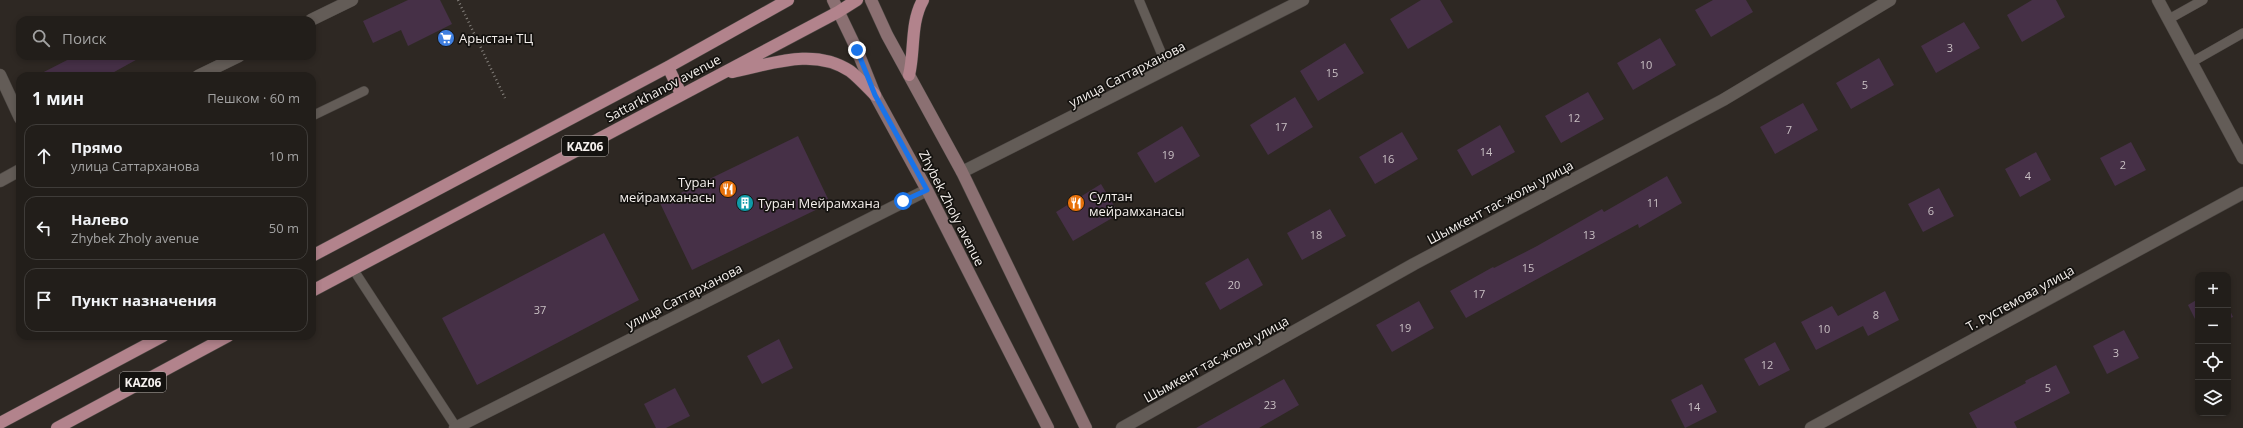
<!DOCTYPE html>
<html lang="ru">
<meta charset="utf-8">
<style>
:root{--surface:#221e1a;--page:#2a2723;--text:#f1f3f6;--muted:#a2a2a2;--line:#3f3c39}
body{margin:0;font-family:"Open Sans",sans-serif;background:var(--page);color:var(--text)}
.controls{position:absolute;right:12px;bottom:12px;display:grid;overflow:hidden;border-radius:8px;box-shadow:0 2px 6px #0003}
.controls button{width:36px;height:36px;display:grid;place-items:center;padding:0;border:0;border-bottom:1px solid var(--line);background:var(--surface);color:var(--text);font:20px sans-serif}
.stop{position:absolute;width:12px;height:12px;margin:-9px;border:3px solid #1a73e8;border-radius:50%;background:#fff}
.stop.end{background:#1a73e8;border-color:#fff;box-shadow:0 1px 4px #0008}
.list{margin:0;padding:0;list-style:none}
h2{display:flex;justify-content:space-between;align-items:center;height:52px;margin:0;padding:0 16px;font-size:17px}
h2 small{font-size:13px;font-weight:400;color:var(--muted)}
.list li{display:grid;grid-template-columns:26px 1fr auto;gap:12px;align-items:center;box-sizing:border-box;height:64px;margin:0 8px 8px;padding:0 8px;border:1px solid var(--line);border-radius:12px}
.list b{display:block;font-size:15px;white-space:nowrap}
.list p{margin:0;font-size:13px;white-space:nowrap;color:var(--muted)}
.list em{font-size:13px;font-style:normal;color:var(--muted)}
.icon{flex:none;width:22px;height:22px;fill:none;stroke:currentColor;stroke-width:2;stroke-linecap:round;stroke-linejoin:round}
.map{position:relative;flex:none;width:2243px;height:428px;overflow:hidden}
.search{position:absolute;background:var(--surface);box-shadow:0 2px 6px #0003;left:16px;top:16px;width:300px;height:44px;display:flex;align-items:center;gap:10px;box-sizing:border-box;padding:0 14px;border-radius:12px;color:var(--muted);font-size:15px}
.panel{position:absolute;background:var(--surface);box-shadow:0 2px 6px #0003;left:16px;top:72px;width:300px;height:268px;border-radius:12px}
.map>svg:first-child{display:block}
.building{fill:#463047}
.lines{fill:none;stroke-linecap:round;stroke-linejoin:round}
.lane-casing{stroke:#4c4743;stroke-width:10}
.street-casing{stroke:#4c4743;stroke-width:13}
.secondary-casing{stroke:#4c4743;stroke-width:13}
.primary-casing{stroke:#4c4743;stroke-width:13}
.path{stroke:#85807c;stroke-width:2.5;stroke-dasharray:1 3;stroke-linecap:butt}
.lane{stroke:#635c57;stroke-width:9}
.street{stroke:#635c57;stroke-width:12}
.secondary{stroke:#8b7072;stroke-width:12}
.primary{stroke:#b2838c;stroke-width:12}
.route{stroke:#1a73e8;stroke-width:5}
.labels{text-anchor:middle;dominant-baseline:central;stroke-width:3.5;stroke-linejoin:round;paint-order:stroke}
.number-label{font-size:11px;fill:#c9c0c4}
.shield{fill:#14120f;stroke:#b2adaa;stroke-width:1}
.shield-label{font-size:12px;font-weight:bold;fill:#f5f0ed}
.poi-label{font-size:13px;fill:#f5f0ed;stroke:#14120f;text-anchor:start}
.street-label{font-size:13px;fill:#f5f0ed;stroke:#14120f}
</style>
<div class="map">
<svg width="2243" height="428" viewBox="0 0 2243 428">
<rect width="100%" height="100%" fill="#2e2823"/>
<!-- building -->
<path class="building" d="M408 0H440L452 24 408 46 401 30 373 43 363 21Z
M1421 0H1440L1453 22 1408 49 1390 19Z
M1713 0H1746L1753 12 1711 37 1695 10Z
M2032 0H2056L2065 17 2022 42 2007 15Z
M1964 22 1980 48 1936 73 1921 46Z
M1660 38 1676 65 1633 90 1617 63Z
M1345 43 1364 73 1318 101 1300 71Z
M75 56H143L107 76H36Z
M1879 58 1894 85 1851 109 1836 83Z
M1588 92 1604 119 1561 143 1545 116Z
M1295 97 1313 127 1268 155 1250 125Z
M1803 103 1818 130 1775 154 1760 127Z
M1500 125 1515 152 1472 176 1457 150Z
M1182 126 1200 156 1155 183 1137 153Z
M1402 132 1418 159 1375 184 1359 157Z
M798 136 830 203 692 270 660 203Z
M2131 142 2146 170 2115 186 2100 158Z
M2036 152 2051 180 2020 197 2005 169Z
M1667 176 1682 203 1639 228 1638 224 1466 318 1450 291 1493 267 1494 268 1537 246 1602 209 1604 212Z
M1101 184 1119 214 1073 241 1056 212Z
M1939 188 1954 216 1923 232 1908 204Z
M1330 209 1346 236 1302 260 1287 233Z
M604 233 639 300 477 385 442 318Z
M1248 258 1263 285 1220 310 1205 283Z
M1885 291 1899 320 1868 336 1863 326 1816 350 1801 322 1832 306 1838 316Z
M2198 299V325L2188 305Z
M1419 301 1434 328 1392 352 1376 325Z
M2228 306 2233 317 2228 319Z
M2124 330 2139 358 2107 374 2093 346Z
M779 339 793 368 762 384 747 356Z
M1775 342 1790 370 1759 386 1744 359Z
M2056 365 2070 393 2014 422 2017 428H1977L1969 413 2026 383 2025 381Z
M1284 379 1299 405 1259 428H1196Z
M1702 384 1717 412 1685 428 1671 400Z
M675 388 690 416 666 428H656L644 404Z"/>
<g class="lines">
<!-- lane casing -->
<g class="lane-casing">
<path id="lane" d="M1139 0 1168 69
M2169 19 2203 0
M2192 62 2243 33
M312 116 364 91
M353 269 456 427"/>
</g>
<!-- street casing -->
<g class="street-casing">
<path id="street" d="M2158 0 2243 158
M311 20 352 0
M0 75 20 118
M198 76 239 56
M962 172 1303 0
M0 181 20 170
M455 428 927 190
M1122 428 1414 264 1723 100 1890 0
M1811 428 2243 193"/>
</g>
<!-- secondary casing -->
<g class="secondary-casing">
<path id="secondary" d="M833 0 857 50 875 95 927 190 1048 428
M871 0 887 35 962 172 1086 428"/>
</g>
<!-- primary casing -->
<g class="primary-casing">
<path id="primary" d="M668 67 681 94
M732 72C771 64 814 47 850 71 859 78 867 87 875 95
M909 75C915 51 910 23 923 0
M312 256 668 67 788 0
M312 291 838 12 857 0
M0 423 163 336
M57 428 228 336"/>
</g>
<!-- path -->
<path class="path" d="M458 0 505 98"/>
<!-- lane -->
<use href="#lane" class="lane"/>
<!-- street -->
<use href="#street" class="street"/>
<!-- secondary -->
<use href="#secondary" class="secondary"/>
<!-- primary -->
<use href="#primary" class="primary"/>
</g>
<g class="lines">
<!-- route -->
<path class="route" d="M857 50 875 95 927 190 903 201"/>
</g>
<!-- icons -->
<defs>
<g id="supermarket-disc" transform="scale(0.9)"><circle r="9.5" fill="#3f7fe0" stroke="#14120f"/><path d="M-6-5.5h2.5l.6 2H6L4.5 2H-2.5L-4.4-4H-6ZM-1.5 3.2a1.3 1.3 0 1 0 .1 0ZM3 3.2a1.3 1.3 0 1 0 .1 0Z" fill="#fff"/></g>
<g id="restaurant-disc" transform="scale(0.9)"><circle r="9.5" fill="#e8710a" stroke="#14120f"/><path d="M-5-6h1v4h1v-4h1v4h1v-4h1v5L-1.5 .5V6h-2V.5L-5-1ZM5-6V6H3V1.5H1.5Q1.5-4 5-6Z" fill="#fff"/></g>
<g id="building-disc" transform="scale(0.9)"><circle r="9.5" fill="#0f9aa8" stroke="#14120f"/><path d="M-4-6H4V6H1V3H-1V6H-4ZM-2.5-4.3h1.7v1.8h-1.7ZM.8-4.3h1.7v1.8H.8ZM-2.5-1h1.7V.8h-1.7ZM.8-1h1.7V.8H.8Z" fill="#fff"/></g>
</defs>
<g fill-rule="evenodd">
<use href="#supermarket-disc" x="446" y="38"/>
<use href="#restaurant-disc" x="728" y="189"/>
<use href="#building-disc" x="745" y="203"/>
<use href="#restaurant-disc" x="1076" y="203"/>
</g>
<g class="labels">
<!-- number labels -->
<g class="number-label">
<text x="1950" y="47">3</text>
<text x="1646" y="64">10</text>
<text x="1332" y="72">15</text>
<text x="1865" y="84">5</text>
<text x="1574" y="117">12</text>
<text x="1281" y="126">17</text>
<text x="1789" y="129">7</text>
<text x="1486" y="151">14</text>
<text x="1168" y="154">19</text>
<text x="1388" y="158">16</text>
<text x="2123" y="164">2</text>
<text x="2028" y="175">4</text>
<text x="1653" y="202">11</text>
<text x="1931" y="210">6</text>
<text x="1316" y="234">18</text>
<text x="1589" y="234">13</text>
<text x="1528" y="267">15</text>
<text x="1234" y="284">20</text>
<text x="1479" y="293">17</text>
<text x="540" y="309">37</text>
<text x="1876" y="314">8</text>
<text x="1405" y="327">19</text>
<text x="1824" y="328">10</text>
<text x="2116" y="352">3</text>
<text x="1767" y="364">12</text>
<text x="2048" y="387">5</text>
<text x="1270" y="404">23</text>
<text x="1694" y="406">14</text>
</g>
<!-- shield labels -->
<g class="shield">
<rect x="562" y="136" width="46" height="20" rx="3"/>
<rect x="120" y="372" width="46" height="20" rx="3"/>
</g>
<g class="shield-label">
<text x="585" y="146">KАZ06</text>
<text x="143" y="382">KАZ06</text>
</g>
<!-- poi labels -->
<g class="poi-label">
<text x="459" y="38">Арыстан ТЦ</text>
<text x="715" y="182" text-anchor="end">Туран<tspan x="715" dy="15">мейрамханасы</tspan></text>
<text x="1089" y="196">Султан<tspan x="1089" dy="15">мейрамханасы</tspan></text>
<text x="758" y="203">Туран Мейрамхана</text>
</g>
<!-- street labels -->
<g class="street-label">
<text transform="translate(1127 74) rotate(-27)">улица Саттарханова</text>
<text transform="translate(663 88) rotate(-28)">Sattarkhanov avenue</text>
<text transform="translate(1500 202) rotate(-28)">Шымкент тас жолы улица</text>
<text transform="translate(952 208) rotate(63)">Zhybek Zholy avenue</text>
<text transform="translate(684 296) rotate(-27)">улица Саттарханова</text>
<text transform="translate(2020 298) rotate(-29)">Т. Рустемова улица</text>
<text transform="translate(1216 359) rotate(-29)">Шымкент тас жолы улица</text>
</g>
</g>
</svg>
<div class="controls">
<button>+</button>
<button>−</button>
<button><svg class="icon" aria-label="locate" viewBox="0 0 24 24"><circle cx="12" cy="12" r="6"/><path d="M12 2v4M12 18v4M2 12h4M18 12h4"/></svg></button>
<button><svg class="icon" aria-label="layers" viewBox="0 0 24 24"><path d="M12 4l9 5-9 5-9-5zM3 14l9 5 9-5"/></svg></button>
</div>
<div class="stop" style="left:903px;top:201px"></div>
<div class="stop end" style="left:857px;top:50px"></div>
<div class="search"><svg class="icon" aria-label="search" viewBox="0 0 24 24"><circle cx="10" cy="10" r="6"/><path d="M15 15l6 6"/></svg>Поиск</div>
<section class="panel">
<h2>1 мин<small>Пешком · 60 m</small></h2>
<ul class="list">
<li><svg class="icon" aria-label="ahead" viewBox="0 0 24 24"><path d="M12 20V5M6 11l6-6 6 6"/></svg><div><b>Прямо</b><p>улица Саттарханова</p></div><em>10 m</em></li>
<li><svg class="icon" aria-label="left" viewBox="0 0 24 24"><path d="M17 20v-9H6M10 6l-5 5 5 5"/></svg><div><b>Налево</b><p>Zhybek Zholy avenue</p></div><em>50 m</em></li>
<li><svg class="icon" aria-label="arrive" viewBox="0 0 24 24"><path d="M6 21V4h12l-3 4 3 4H6"/></svg><div><b>Пункт назначения</b></div></li>
</ul>
</section>
</div>
